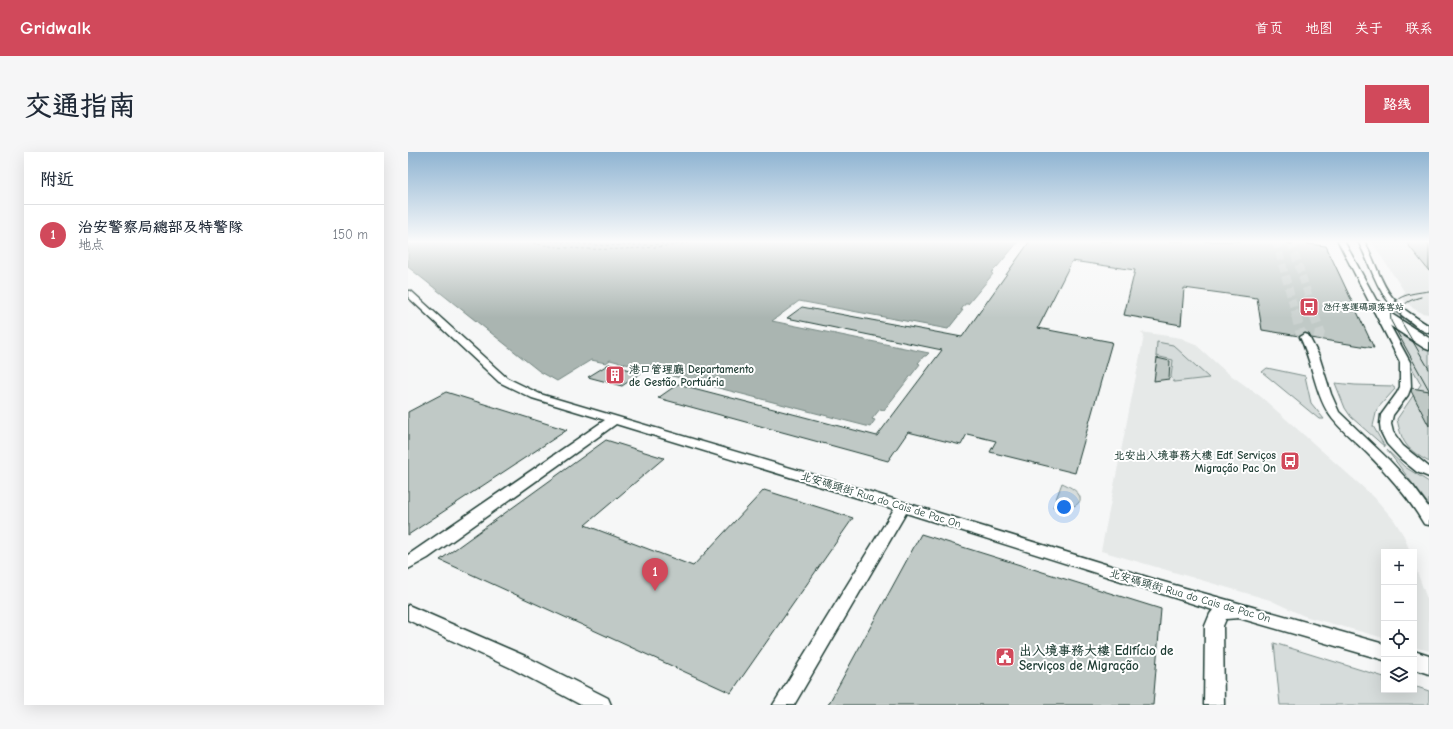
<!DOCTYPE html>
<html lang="zh">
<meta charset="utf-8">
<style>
:root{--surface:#fff;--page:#f6f6f7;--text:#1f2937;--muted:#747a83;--line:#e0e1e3;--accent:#d1495b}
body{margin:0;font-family:"Comic Neue","LXGW WenKai TC",sans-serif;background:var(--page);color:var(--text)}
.controls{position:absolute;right:12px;bottom:12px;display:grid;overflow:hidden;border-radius:0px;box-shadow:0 4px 16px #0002}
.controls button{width:36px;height:36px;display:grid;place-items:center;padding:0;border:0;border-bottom:1px solid var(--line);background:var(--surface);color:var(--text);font:20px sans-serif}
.you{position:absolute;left:656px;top:355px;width:14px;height:14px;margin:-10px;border:3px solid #fff;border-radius:50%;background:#1a73e8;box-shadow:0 0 0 6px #1a73e833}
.badge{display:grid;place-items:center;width:26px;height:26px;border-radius:50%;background:var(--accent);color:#fff;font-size:13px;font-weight:700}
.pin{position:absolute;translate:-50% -33px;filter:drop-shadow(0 1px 2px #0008)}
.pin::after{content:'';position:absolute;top:21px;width:14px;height:12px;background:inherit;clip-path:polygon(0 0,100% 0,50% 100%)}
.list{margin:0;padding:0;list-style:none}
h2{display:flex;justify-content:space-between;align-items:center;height:52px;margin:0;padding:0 16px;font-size:17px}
h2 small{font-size:13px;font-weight:400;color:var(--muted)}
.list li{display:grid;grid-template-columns:26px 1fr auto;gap:12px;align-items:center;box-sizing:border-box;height:60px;padding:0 16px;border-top:1px solid var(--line)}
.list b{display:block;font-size:15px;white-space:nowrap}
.list p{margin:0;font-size:13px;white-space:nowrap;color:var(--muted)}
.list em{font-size:13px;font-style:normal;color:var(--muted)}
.icon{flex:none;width:22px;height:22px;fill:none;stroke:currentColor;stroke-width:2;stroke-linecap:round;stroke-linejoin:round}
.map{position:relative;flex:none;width:1021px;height:553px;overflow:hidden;border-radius:0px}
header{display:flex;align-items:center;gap:24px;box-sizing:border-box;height:56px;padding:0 20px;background:var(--accent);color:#fff}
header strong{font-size:19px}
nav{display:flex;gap:22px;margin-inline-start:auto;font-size:14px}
.intro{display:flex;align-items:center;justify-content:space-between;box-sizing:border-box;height:96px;padding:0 24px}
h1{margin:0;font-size:28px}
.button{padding:10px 18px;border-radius:0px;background:var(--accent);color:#fff;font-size:14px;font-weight:700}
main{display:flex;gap:24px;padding:0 24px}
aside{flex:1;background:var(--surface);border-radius:0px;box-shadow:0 4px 16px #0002}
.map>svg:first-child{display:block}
.built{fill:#e6e9e8}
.green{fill:#d6dcdb;stroke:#7a8c88}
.water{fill:#aab5b1;stroke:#72857f}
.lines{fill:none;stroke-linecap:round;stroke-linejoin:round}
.ferry{stroke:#49615a;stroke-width:1;stroke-dasharray:3 2.5;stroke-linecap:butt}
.building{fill:#c0c9c6;stroke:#1f3d34}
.minor-tunnel-far1{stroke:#cbd2d0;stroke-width:8;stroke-dasharray:8 4;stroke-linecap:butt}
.minor-tunnel{stroke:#cbd2d0;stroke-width:10;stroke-dasharray:10 5;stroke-linecap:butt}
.minor-casing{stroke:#1f3d34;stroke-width:3}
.primary-casing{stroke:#1f3d34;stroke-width:3}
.minor{fill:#fff;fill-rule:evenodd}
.primary{fill:#fff;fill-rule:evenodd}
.tram{stroke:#1f3d34;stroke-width:1}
.labels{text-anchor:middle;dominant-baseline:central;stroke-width:4;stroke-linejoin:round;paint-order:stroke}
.far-poi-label{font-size:9px;font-weight:bold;fill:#1f3d34;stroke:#fff;text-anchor:start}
.poi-label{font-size:11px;font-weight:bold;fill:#1f3d34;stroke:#fff;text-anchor:start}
.street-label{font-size:11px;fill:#1f3d34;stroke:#fff}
.near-poi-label{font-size:13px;font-weight:bold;fill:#1f3d34;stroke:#fff;text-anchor:start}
</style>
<header>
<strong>Gridwalk</strong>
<nav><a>首页</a><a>地图</a><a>关于</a><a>联系</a></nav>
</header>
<div class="intro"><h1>交通指南</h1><a class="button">路线</a></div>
<main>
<aside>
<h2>附近<small></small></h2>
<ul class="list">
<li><span class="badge">1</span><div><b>治安警察局總部及特警隊</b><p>地点</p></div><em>150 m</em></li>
</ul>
</aside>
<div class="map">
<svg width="1021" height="553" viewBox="0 0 1021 553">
<rect width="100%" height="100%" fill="#f6f7f7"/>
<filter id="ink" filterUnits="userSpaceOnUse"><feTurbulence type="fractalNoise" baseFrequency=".025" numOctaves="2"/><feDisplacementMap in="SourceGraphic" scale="8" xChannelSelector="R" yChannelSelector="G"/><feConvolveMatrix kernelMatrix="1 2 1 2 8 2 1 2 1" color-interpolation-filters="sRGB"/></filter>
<g filter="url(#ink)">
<!-- built -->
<path class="built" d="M963 89H1021V162L1014 161 1006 157 995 147 996 139Z
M733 180 773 186 787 192 817 219 852 244 966 345 986 368 996 384 1002 400H976V486L896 464 862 448 693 399 736 184Z
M1006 412 1021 452V499L1006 495Z"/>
<!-- green -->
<path class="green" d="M978 153 1021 186V310C999 297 994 292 989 267L1013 232 974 163 975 157Z
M749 190 765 193 801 226 766 230 763 225 765 208 748 204Z
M859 216 897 224 903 251 916 267H911L854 220Z
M927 231 947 233 986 234 987 237 969 257 965 274 977 295 943 265 937 256Z
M979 298 997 315 1021 330V353Z
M654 331C684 344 674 359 645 355Z
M866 491 976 525V538H1006V534L1021 539V553H872Z"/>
<!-- water -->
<path class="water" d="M0 89H608L610 90 589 115 583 121 585 122 560 152H557L553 158H555L540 177 391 149 364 169 521 201 518 204H516L510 211 512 212 476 258 472 257 464 267 467 268 462 275 202 208 198 211 183 208 149 229 131 219 0 115Z"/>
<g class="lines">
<!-- ferry -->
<path class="ferry" d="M114 89C171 102 239 98 296 89
M143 89C189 95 235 95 281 89"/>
</g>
<!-- building -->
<path class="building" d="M622 89H878L883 94 888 89H899L900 92 918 94 966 196 903 186 901 182 897 181 891 184 854 178 849 146 776 136 773 173 716 163 727 118 664 109 630 176 704 190 667 321 582 300 588 289 559 282 553 293 500 280 480 309 250 246 270 232 469 284 534 198 379 166 394 155 554 185Z
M997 89 1021 91V119Z
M749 206 762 209 761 227 746 229Z
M201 212 233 221 214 234 180 225Z
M1004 236 1021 239V274L1003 239Z
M38 240 159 278 0 383V260Z
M198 288 256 306 177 373 285 414 356 338 445 366 323 541 32 408Z
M513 382 753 457 745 553H420Z"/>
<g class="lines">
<!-- minor-tunnel-far1 -->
<path class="minor-tunnel-far1" d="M868 89 888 164
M883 90 907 164"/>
<!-- minor-tunnel -->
<path class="minor-tunnel" d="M888 163 892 179 897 185
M906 163 912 180 910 187"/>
<!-- minor casing -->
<g class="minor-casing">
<path id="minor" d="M879 89H886V90L883 92Z
M930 89H936L1002 210 1003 235 1000 243 985 263 983 272 985 280 995 294 1021 315V325L1009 320 993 307 979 292 973 280 972 272 973 263 989 241 992 235V210Z
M950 89H956C967 107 971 129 984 145 994 158 1008 165 1021 174V181C1014 179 1008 174 1003 170 968 146 968 123 950 89Z
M0 139H3L99 226 132 242 430 330 752 429 976 492V508L831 466 818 467 815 474 816 553H796L797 474 802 462 805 458 498 361 386 553H365L486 357 208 272 20 406 0 417V403L197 268 124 246 91 230 0 145Z
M897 182 900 183 911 204 923 242 931 260 981 308 1005 334 1021 356V373L1016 372C1000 345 981 323 959 301 947 289 930 276 921 262 907 241 904 209 892 185Z
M0 453 117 504 200 546 203 553H173L103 516 0 468Z
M1006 499 1021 504V522L1006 517Z"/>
</g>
<!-- primary casing -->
<g class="primary-casing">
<path id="primary" d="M966 148 971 149 985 163 1021 186V198L1016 196 975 169 959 152 961 149Z"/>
</g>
<!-- minor -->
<use href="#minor" class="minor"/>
<!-- primary -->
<use href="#primary" class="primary"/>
<!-- tram -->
<path class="tram" d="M1021 139C1001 142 979 143 983 169L1021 238
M1013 145C998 149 989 154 994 171L1021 217"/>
</g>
</g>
<!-- sky -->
<linearGradient id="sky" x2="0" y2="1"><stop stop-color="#8fb4d2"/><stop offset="0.54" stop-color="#fbfbfb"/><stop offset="1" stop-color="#fbfbfb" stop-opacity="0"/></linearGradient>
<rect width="1021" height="166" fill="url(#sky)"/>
<!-- icons -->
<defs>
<g id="bus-square" transform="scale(1)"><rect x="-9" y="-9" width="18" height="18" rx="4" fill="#d1495b" stroke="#fff"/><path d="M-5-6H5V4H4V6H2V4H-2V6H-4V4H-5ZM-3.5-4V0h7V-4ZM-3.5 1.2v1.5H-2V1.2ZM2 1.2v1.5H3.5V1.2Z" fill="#fff"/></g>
<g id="building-square" transform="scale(1)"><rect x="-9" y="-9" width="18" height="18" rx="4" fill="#d1495b" stroke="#fff"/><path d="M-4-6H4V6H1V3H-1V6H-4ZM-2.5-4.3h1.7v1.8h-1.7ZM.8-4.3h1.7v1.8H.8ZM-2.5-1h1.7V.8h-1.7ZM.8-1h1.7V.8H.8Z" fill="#fff"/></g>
<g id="civic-square" transform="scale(1)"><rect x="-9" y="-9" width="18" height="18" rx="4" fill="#d1495b" stroke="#fff"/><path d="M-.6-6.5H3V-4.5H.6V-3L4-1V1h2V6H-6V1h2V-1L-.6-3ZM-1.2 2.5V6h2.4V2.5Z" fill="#fff"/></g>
</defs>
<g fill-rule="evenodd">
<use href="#bus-square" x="901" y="155"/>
<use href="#building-square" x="207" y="223"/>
<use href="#bus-square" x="882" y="309"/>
<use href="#civic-square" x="597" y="505"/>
</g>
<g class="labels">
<!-- far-poi labels -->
<g class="far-poi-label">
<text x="915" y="155">氹仔客運碼頭落客站</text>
</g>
<!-- poi labels -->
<g class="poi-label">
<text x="221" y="217">港口管理廳 Departamento<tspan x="221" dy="13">de Gestão Portuária</tspan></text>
<text x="868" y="303" text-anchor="end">北安出入境事務大樓 Edf. Serviços<tspan x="868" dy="13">Migração Pac On</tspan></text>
</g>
<!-- street labels -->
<g class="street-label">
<text transform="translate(473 348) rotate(17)">北安碼頭街 Rua do Cais de Pac On</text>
<text transform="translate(782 444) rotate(16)">北安碼頭街 Rua do Cais de Pac On</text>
</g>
<!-- near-poi labels -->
<g class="near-poi-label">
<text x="611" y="498">出入境事務大樓 Edifício de<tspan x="611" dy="15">Serviços de Migração</tspan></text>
</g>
</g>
</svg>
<div class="controls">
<button>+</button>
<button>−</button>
<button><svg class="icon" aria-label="locate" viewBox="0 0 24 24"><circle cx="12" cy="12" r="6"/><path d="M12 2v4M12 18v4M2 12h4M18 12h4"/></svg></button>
<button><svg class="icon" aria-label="layers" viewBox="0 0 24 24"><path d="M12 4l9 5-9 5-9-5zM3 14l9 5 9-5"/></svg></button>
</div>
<div class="you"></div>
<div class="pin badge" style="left:247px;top:439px">1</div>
</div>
</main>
